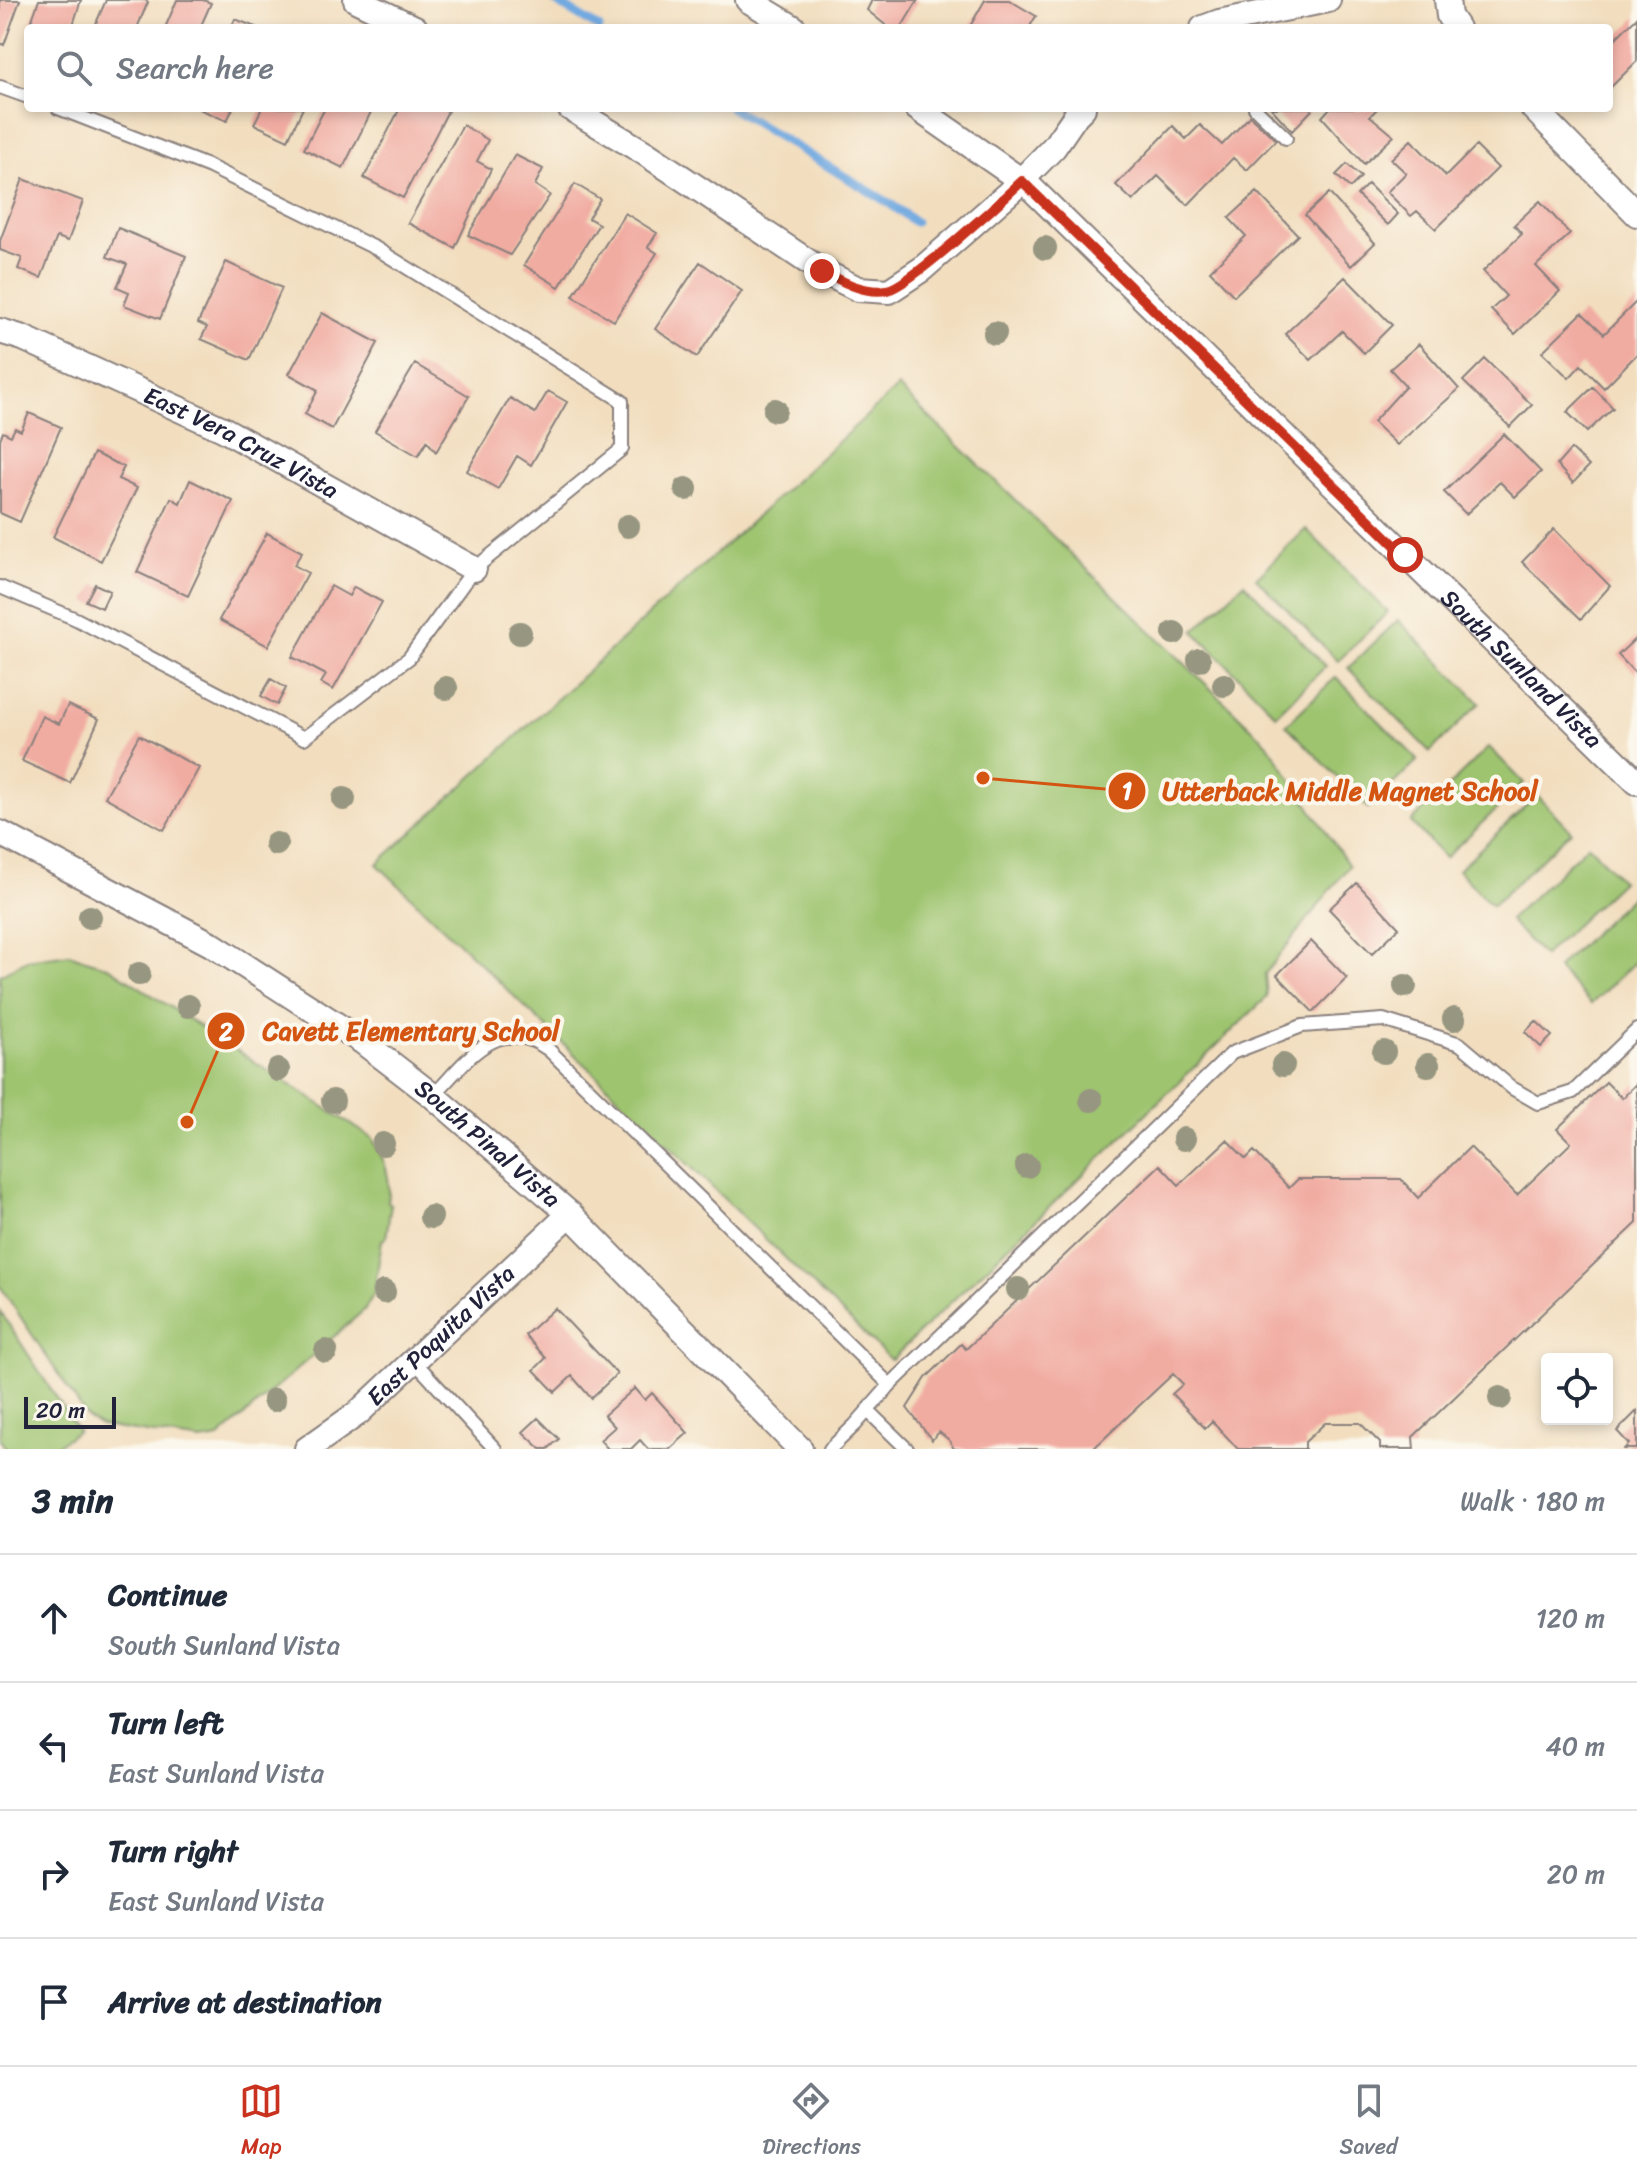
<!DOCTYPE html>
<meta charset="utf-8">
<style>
:root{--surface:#fff;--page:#f2f2f3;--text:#1f2937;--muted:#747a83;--line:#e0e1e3;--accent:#c8321e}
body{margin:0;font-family:Sriracha,sans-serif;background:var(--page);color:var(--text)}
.controls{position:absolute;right:24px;bottom:24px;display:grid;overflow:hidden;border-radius:8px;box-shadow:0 4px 12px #0003}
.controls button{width:72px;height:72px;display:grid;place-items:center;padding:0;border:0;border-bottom:2px solid var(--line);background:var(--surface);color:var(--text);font:40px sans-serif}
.scale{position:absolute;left:24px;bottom:20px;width:92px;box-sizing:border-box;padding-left:8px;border:4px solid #22223b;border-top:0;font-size:22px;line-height:28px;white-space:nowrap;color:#22223b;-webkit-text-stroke:6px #fbf7ec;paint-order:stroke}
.stop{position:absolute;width:24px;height:24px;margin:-18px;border:6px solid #c8321e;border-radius:50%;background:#fff}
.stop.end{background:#c8321e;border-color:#fff;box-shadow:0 2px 8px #0008}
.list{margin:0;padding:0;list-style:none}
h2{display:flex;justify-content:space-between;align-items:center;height:104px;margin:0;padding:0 32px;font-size:34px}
h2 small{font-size:26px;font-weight:400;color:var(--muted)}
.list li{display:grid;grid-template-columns:52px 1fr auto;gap:24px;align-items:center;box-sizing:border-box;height:128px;padding:0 32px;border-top:2px solid var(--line)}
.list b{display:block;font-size:30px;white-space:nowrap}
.list p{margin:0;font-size:26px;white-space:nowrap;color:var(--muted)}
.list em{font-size:26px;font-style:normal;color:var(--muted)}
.icon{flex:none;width:44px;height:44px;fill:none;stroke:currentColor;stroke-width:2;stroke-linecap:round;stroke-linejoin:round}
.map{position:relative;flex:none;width:1637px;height:1449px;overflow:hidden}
.search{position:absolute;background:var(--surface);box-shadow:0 4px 12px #0003;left:24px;right:24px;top:24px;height:88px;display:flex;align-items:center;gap:20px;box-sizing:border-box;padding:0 28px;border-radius:8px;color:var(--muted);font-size:30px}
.sheet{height:616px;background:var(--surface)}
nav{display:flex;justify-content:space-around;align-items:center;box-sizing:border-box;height:112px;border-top:2px solid var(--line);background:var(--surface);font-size:22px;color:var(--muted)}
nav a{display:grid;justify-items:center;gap:4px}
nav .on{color:var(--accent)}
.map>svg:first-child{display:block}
.green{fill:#9ec46f;stroke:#607355;stroke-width:2}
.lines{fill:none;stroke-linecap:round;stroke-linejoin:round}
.stream{stroke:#71a9e0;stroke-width:9}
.building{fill:#f1aca2}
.lane-casing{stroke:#8a807d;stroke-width:16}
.street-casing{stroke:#8a807d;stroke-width:28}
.lane{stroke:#fff;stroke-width:12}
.street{stroke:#fff;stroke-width:24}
.tree{fill:#979680}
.route{stroke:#c8321e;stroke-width:10}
.labels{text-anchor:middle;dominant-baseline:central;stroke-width:8;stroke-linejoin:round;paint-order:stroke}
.street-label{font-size:24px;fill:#22223b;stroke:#fbf7ec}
.leader{fill:none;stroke:#d45411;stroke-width:3}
.callout-dot{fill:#d45411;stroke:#fbf7ec;stroke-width:3}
.mark-label{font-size:24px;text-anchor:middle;font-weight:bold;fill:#fff}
.callout-label{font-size:26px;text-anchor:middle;font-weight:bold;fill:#d45411;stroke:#fbf7ec;stroke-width:8;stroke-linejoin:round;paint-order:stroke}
</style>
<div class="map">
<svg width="1637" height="1449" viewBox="0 0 1637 1449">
<rect width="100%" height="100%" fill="#fbf7ec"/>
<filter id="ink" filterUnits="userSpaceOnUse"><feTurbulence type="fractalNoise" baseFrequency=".0125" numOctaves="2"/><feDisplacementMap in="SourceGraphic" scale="16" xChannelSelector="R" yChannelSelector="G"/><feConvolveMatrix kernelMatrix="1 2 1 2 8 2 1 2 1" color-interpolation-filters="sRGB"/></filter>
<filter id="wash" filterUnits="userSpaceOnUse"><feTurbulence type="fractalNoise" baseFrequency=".006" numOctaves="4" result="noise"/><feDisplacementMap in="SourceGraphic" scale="32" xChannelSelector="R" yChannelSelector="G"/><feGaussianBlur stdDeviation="1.8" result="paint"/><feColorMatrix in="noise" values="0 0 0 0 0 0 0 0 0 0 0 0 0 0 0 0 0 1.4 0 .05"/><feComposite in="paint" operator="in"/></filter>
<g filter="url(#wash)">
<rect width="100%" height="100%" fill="#f2debf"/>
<!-- green -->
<path class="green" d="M898 387 1267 743 1349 866 1265 974 1267 997 891 1360 377 864Z
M1306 529 1388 612 1338 661 1256 578Z
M1244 583 1326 666 1276 715 1194 631Z
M1398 620 1480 703 1430 752 1348 668Z
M1336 677 1418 760 1368 808 1286 725Z
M1489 747 1524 783 1445 858 1411 822Z
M1537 795 1571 831 1492 906 1458 870Z
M1588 845 1622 881 1543 956 1509 920Z
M1635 893 1637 894V960L1591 1004 1557 968Z
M69 954 110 968 372 1138C384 1158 392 1178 388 1202L391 1204 386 1238 382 1240 374 1294 364 1310 219 1438 201 1441 101 1426 88 1419 0 1286V975L27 960Z
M0 1311 78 1431 51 1449H6L0 1439Z"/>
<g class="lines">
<!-- stream -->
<path class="stream" d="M553 0 599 28
M731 108 889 203 915 222"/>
</g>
<g id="blocks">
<!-- building -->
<path class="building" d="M0 0H20L4 45 0 43Z
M39 0H81L72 28H29Z
M106 0H145L148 2 137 28H94Z
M177 0H203L211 3 200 28H165Z
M872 0H918L901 28H889L867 10Z
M985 0H1009L1036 16 1029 28H969Z
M1637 17V61L1609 89V45Z
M235 19 258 28H231Z
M197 108H233L227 121Z
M262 108H303L288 140 254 124Z
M325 108H373L343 168 304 149Z
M400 108H442L448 111 403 198 364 178Z
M1271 108H1310L1312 110 1292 131Z
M1330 108H1378L1370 116 1394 136 1364 164 1322 117Z
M1250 116 1276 140 1247 170 1233 158 1188 205 1158 176 1133 201 1116 185 1173 126 1186 139 1200 125 1222 145Z
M463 125 488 140 477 161 491 169 455 248 408 223Z
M1411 140 1446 176 1476 146 1498 168 1436 229 1417 211 1411 216 1387 192 1406 173 1391 159Z
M515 155 543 169 535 185 550 195 510 255 468 235Z
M1347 164 1361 177 1350 188 1336 175Z
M23 179 83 201 68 241 57 237 41 278 18 269 22 258 0 250V241Z
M575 184 600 199 588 218 599 224 559 287 524 265Z
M1368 184 1398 214 1388 225 1357 195Z
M1257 192 1298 235 1234 296 1210 271 1246 236 1229 218Z
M1329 193 1375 243 1351 266 1305 215Z
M1540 201 1570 234 1536 266 1560 291 1515 334 1491 310 1506 296 1483 271 1522 234 1514 225Z
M625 213 657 233 648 247 657 253 614 321 573 296Z
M118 228 186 256 160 319 124 305 129 292 117 287 127 264 107 257Z
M226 262 282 288 249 360 201 339 207 327 198 323Z
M700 262 742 291 697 357 655 329Z
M1345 277 1392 325 1364 353 1342 331 1311 360 1285 334Z
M1637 301V354L1604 388 1581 365 1569 378 1542 352 1582 313 1604 334Z
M322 313 378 343 332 429 305 414 318 390 289 374Z
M1419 344 1459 389 1397 445 1373 422 1406 386 1390 369Z
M1485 359 1532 405 1510 427 1463 381Z
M415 364 469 396 436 452 427 441 418 456 375 431Z
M1593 387 1613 408 1587 432 1567 412Z
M548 391 567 402 531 465 517 456 498 489 467 471 510 398 535 413Z
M29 413 61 427 20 522 0 513V439L3 432 11 436 15 428 21 431Z
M1504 434 1541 472 1515 497 1500 482 1466 514 1444 492Z
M1571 449 1589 466 1573 483 1557 465Z
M94 453 124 467 118 479 137 488 101 561 53 537Z
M190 480 233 501 188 596 137 572 171 498 180 503Z
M1554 529 1610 586 1581 619 1522 562Z
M267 533 302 552 294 565 308 573 268 646 219 620Z
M95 584 110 591 102 608 86 601Z
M331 586 349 596 354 587 382 602 333 690 321 683 326 675 292 657Z
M1637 637V675L1618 655Z
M271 679 286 688 277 705 261 696Z
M68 705 99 719 70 783 22 761 42 716 59 724Z
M139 735 199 768 164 830 105 797Z
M1357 883 1399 928 1372 954 1329 909Z
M1311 941 1347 978 1313 1012 1277 975Z
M1536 1021 1552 1036 1541 1047 1525 1032Z
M1606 1082 1622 1098 1637 1083V1223L1413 1437 1414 1449H1380V1443L1360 1423H1325L1305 1442V1449H1238L1212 1421 1205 1428 1172 1394 1183 1384 1173 1374 1093 1449H954L949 1440 939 1432 932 1440 907 1408 926 1378 961 1344 966 1349 1160 1165 1179 1185 1227 1140 1246 1159 1254 1151 1289 1188 1298 1179H1401L1418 1198 1470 1147 1517 1195 1571 1143 1557 1129Z
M555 1308 617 1374 591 1398 572 1376 555 1392 534 1370 546 1358 525 1335Z
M635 1388 645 1400 652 1393 688 1433 670 1449H648L640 1440 631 1449H608L600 1440 615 1427 604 1415Z
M1637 1411V1449H1624L1629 1444 1617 1431Z
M538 1418 559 1439 548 1449H541L523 1432Z"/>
</g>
</g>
<g filter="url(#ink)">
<use href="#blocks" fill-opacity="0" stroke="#8a807d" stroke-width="2"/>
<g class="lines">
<!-- lane casing -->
<g class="lane-casing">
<path id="lane" d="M0 87 28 97
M1255 108 1286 138
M0 587 76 619 304 738 409 658 474 569 622 449V401L377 249 210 167 58 108
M433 1096C466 1062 497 1012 549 1050L890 1385 855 1425 830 1449
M414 1361 495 1449
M890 1385 1232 1053 1302 1026 1383 1020 1460 1044 1512 1088 1538 1103 1573 1092 1637 1030
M868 1411 907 1449"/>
</g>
<!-- street casing -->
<g class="street-casing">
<g id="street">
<path d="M356 0 415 28"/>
<path d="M748 0 794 28"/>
<path d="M1447 0 1449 16 1457 28"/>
<path d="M1203 28 1219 22 1328 0"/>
<path d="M570 108 645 153 822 271 858 289 889 291 922 269 1012 190 1054 147 1076 115 1083 108"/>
<path id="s1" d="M917 108 1029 186 1637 782"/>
<path d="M1533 108 1637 214"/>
<path id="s2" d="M0 331 23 338 223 429 474 569"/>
<path id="s3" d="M0 833 211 944 363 1042 433 1096 570 1214 800 1449"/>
<path id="s4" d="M307 1449 358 1413 570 1214"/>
</g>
</g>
<!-- lane -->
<use href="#lane" class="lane"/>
<!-- street -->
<use href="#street" class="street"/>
</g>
<!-- trees -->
<g class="tree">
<circle cx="1045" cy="248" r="12"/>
<circle cx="995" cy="333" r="12"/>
<circle cx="775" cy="410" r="12"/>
<circle cx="686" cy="489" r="12"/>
<circle cx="628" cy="526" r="12"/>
<circle cx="520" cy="633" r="12"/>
<circle cx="1174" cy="633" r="12"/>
<circle cx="1199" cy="660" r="12"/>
<circle cx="1224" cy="685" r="12"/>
<circle cx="446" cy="688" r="12"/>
<circle cx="344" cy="799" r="12"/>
<circle cx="276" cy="844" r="12"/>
<circle cx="90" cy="917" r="12"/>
<circle cx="139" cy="974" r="12"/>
<circle cx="1405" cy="986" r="12"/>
<circle cx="188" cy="1006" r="12"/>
<circle cx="1454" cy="1019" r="12"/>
<circle cx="227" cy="1033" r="12"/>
<circle cx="1384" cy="1052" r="12"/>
<circle cx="1283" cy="1065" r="12"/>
<circle cx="1428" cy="1065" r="12"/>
<circle cx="278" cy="1070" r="12"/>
<circle cx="1091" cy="1100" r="12"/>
<circle cx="333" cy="1101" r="12"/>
<circle cx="1184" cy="1139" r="12"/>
<circle cx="383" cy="1144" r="12"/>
<circle cx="1027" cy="1166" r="12"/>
<circle cx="431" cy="1217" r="12"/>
<circle cx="1018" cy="1289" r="12"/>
<circle cx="384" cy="1292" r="12"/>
<circle cx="326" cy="1351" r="12"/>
<circle cx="1500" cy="1398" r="12"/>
<circle cx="274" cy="1400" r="12"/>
</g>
</g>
<g class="lines" filter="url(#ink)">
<!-- route -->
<path class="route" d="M822 271C842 281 863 294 887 290 908 287 1002 200 1022 181L1405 555"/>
</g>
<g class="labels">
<!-- street labels -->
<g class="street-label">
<text stroke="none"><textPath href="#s2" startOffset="266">East Vera Cruz Vista</textPath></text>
<text stroke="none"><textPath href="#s1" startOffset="826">South Sunland Vista</textPath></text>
<text stroke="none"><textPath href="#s3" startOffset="580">South Pinal Vista</textPath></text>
<text stroke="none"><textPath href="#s4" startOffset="176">East Poquita Vista</textPath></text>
</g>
</g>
<!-- callouts -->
<path class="leader" d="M983 778L1127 791M187 1122L226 1031"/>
<g class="callout-dot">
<circle cx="983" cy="778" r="8"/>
<circle cx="187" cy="1122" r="8"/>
<circle cx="1127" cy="791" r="20"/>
<circle cx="226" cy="1031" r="20"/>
</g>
<g class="mark-label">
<text x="1127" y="799">1</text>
<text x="226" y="1040">2</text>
</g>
<g class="callout-label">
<text x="1350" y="800">Utterback Middle Magnet School</text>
<text x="411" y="1040">Cavett Elementary School</text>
</g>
</svg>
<div class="controls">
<button><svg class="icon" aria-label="locate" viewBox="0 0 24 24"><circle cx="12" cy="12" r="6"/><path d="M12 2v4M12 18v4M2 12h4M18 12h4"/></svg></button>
</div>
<div class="scale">20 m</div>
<div class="stop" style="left:1405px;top:555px"></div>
<div class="stop end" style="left:822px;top:271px"></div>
<div class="search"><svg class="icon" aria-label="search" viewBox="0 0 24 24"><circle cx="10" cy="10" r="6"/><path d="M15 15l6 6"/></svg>Search here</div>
</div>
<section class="sheet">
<h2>3 min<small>Walk · 180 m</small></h2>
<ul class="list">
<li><svg class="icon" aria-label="ahead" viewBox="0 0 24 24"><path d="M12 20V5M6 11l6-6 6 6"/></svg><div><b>Continue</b><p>South Sunland Vista</p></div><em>120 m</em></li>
<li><svg class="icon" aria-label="left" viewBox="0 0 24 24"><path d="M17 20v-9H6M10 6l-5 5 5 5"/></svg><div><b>Turn left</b><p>East Sunland Vista</p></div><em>40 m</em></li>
<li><svg class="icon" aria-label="right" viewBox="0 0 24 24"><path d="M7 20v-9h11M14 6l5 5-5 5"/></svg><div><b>Turn right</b><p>East Sunland Vista</p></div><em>20 m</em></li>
<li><svg class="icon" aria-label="arrive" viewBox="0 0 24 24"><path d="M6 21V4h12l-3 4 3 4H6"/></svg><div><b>Arrive at destination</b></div></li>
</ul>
</section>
<nav>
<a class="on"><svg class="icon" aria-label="map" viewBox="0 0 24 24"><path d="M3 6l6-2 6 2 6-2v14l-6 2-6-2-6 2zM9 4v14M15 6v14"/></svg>Map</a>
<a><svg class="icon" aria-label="directions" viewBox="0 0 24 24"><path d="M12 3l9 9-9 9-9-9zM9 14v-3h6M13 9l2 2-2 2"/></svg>Directions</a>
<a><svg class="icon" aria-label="saved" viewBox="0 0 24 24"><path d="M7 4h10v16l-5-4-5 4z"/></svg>Saved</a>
</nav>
